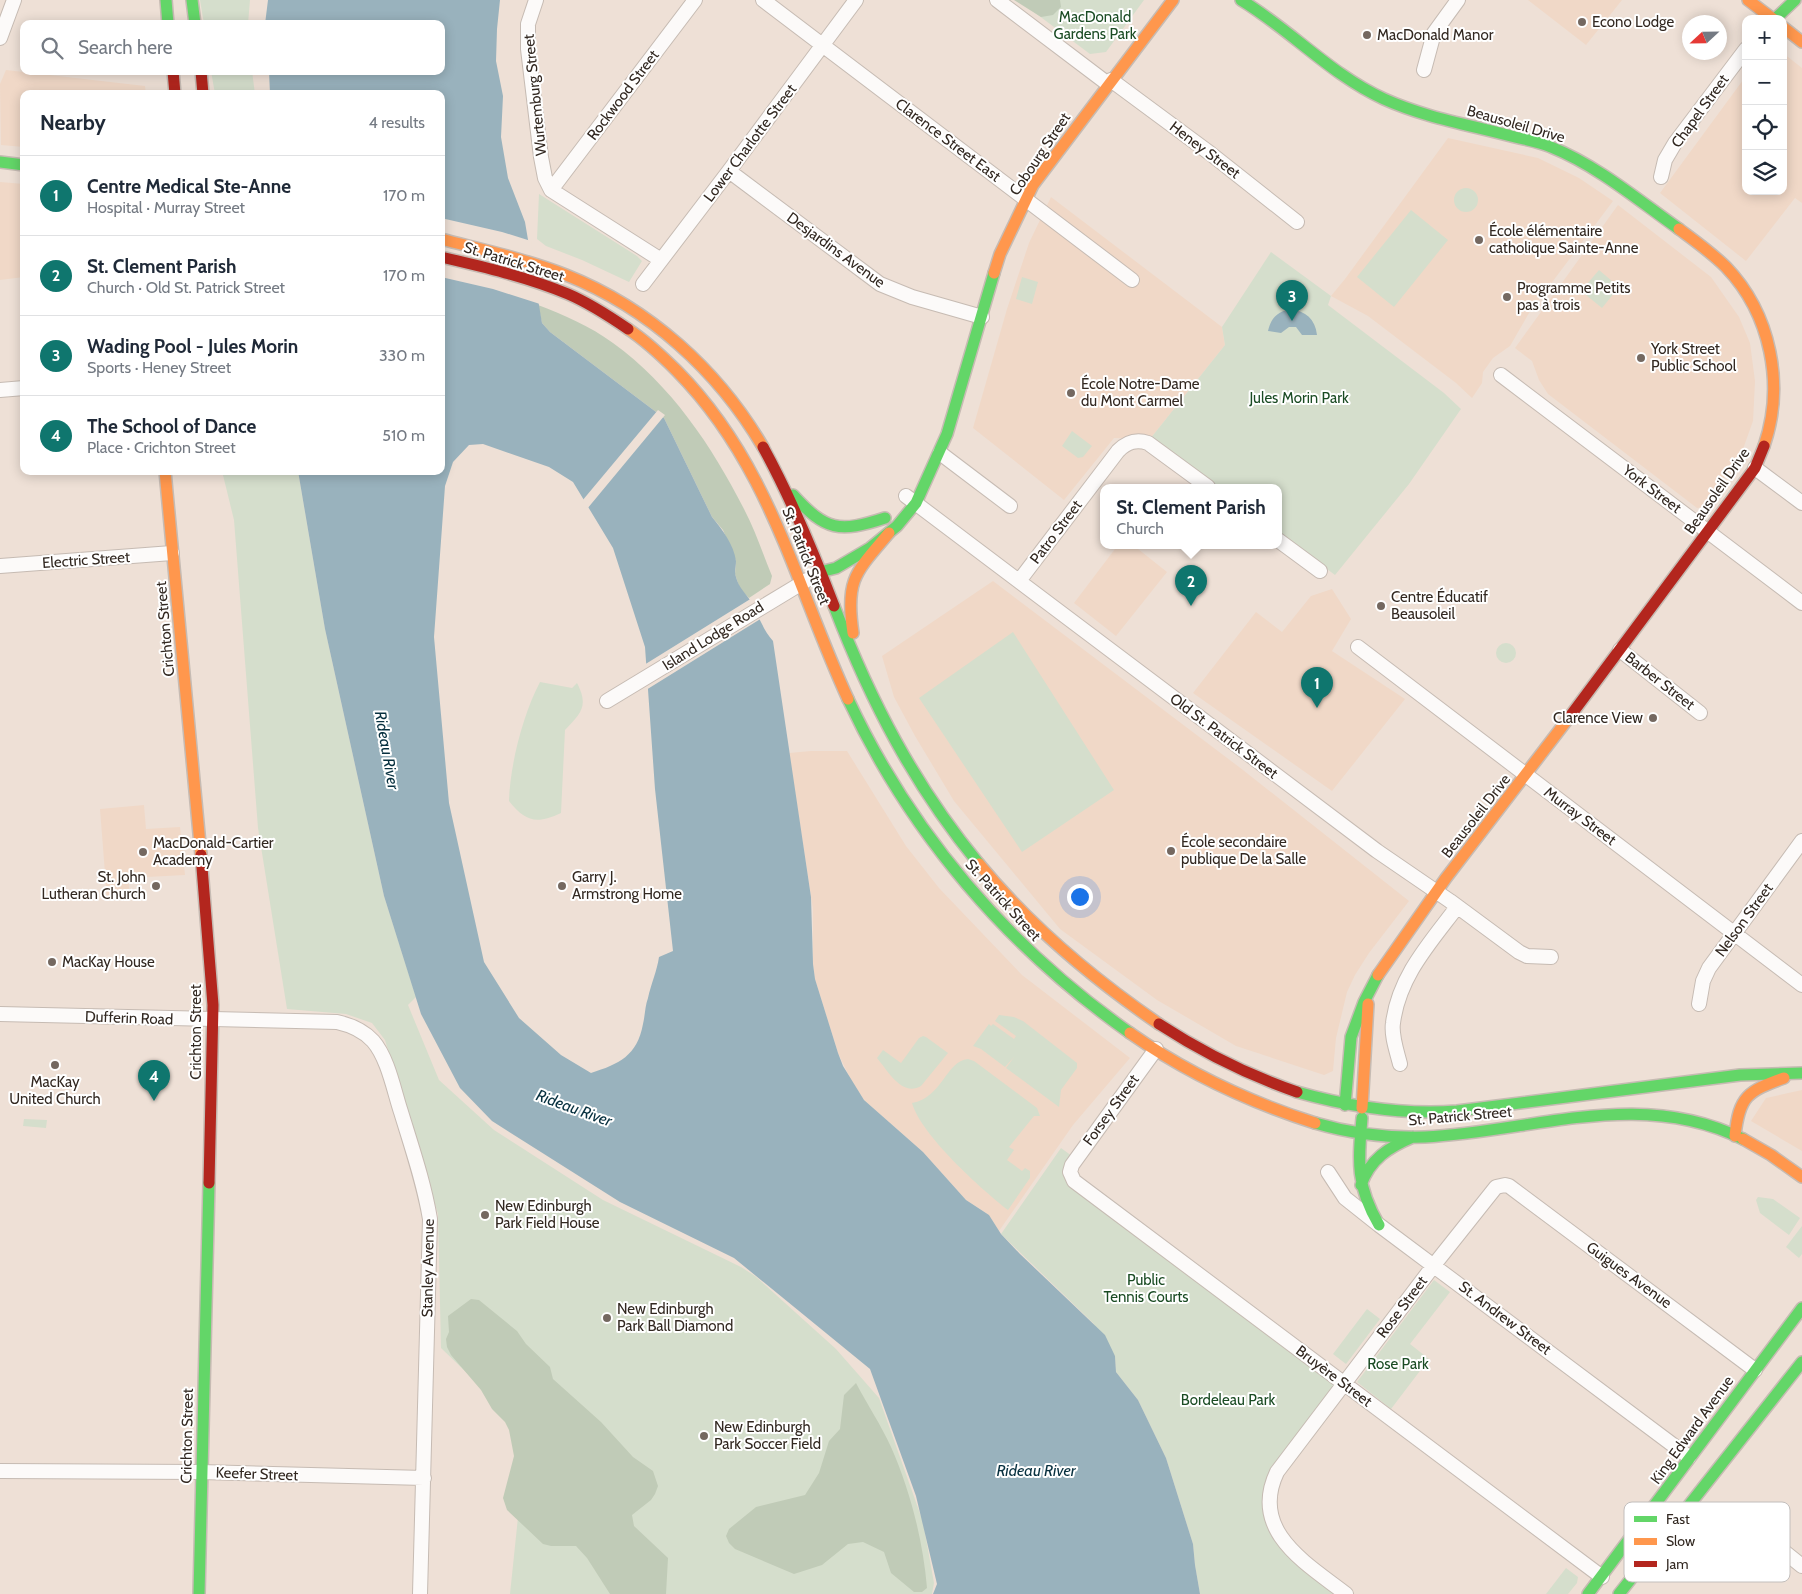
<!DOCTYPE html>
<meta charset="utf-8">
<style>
:root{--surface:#fff;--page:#f6f6f7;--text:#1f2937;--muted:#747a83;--line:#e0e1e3;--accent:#0f766e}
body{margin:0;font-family:Cabin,sans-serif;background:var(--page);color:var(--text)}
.controls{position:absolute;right:15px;top:15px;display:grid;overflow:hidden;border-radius:10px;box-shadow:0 2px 12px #0003}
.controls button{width:45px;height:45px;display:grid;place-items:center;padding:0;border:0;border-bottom:1px solid var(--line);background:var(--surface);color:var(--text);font:25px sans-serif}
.compass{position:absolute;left:1682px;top:15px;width:45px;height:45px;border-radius:50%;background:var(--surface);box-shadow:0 2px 12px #0003;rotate:248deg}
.you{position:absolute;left:1079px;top:896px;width:18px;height:18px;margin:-12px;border:4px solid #fff;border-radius:50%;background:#1a73e8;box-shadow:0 0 0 8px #1a73e833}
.badge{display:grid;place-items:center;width:32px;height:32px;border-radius:50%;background:var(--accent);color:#fff;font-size:16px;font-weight:700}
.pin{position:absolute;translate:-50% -41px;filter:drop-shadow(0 1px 2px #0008)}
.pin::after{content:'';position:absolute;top:26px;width:18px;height:15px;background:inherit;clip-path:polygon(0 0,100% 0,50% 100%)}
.popup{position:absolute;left:1100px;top:484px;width:182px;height:65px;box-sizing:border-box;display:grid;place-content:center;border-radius:10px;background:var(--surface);filter:drop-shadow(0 1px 4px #0005);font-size:16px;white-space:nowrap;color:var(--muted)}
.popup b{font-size:19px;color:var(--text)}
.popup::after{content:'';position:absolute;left:50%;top:100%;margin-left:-10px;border:10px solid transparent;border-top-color:var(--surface)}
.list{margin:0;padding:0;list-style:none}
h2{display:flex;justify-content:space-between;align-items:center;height:65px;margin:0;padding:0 20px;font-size:21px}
h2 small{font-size:16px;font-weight:400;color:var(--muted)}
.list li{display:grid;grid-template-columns:32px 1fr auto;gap:15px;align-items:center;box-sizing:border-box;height:80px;padding:0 20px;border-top:1px solid var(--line)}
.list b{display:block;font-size:19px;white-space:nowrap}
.list p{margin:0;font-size:16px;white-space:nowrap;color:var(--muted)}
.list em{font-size:16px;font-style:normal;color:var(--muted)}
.icon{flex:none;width:28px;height:28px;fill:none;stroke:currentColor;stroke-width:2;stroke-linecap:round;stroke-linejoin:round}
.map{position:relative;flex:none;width:1802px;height:1594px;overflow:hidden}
.search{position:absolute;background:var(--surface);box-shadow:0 2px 12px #0003;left:20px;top:20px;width:425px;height:55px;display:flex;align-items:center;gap:12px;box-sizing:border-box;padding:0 18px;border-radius:10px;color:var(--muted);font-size:19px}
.panel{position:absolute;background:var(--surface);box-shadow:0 2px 12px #0003;left:20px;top:90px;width:425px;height:385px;border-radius:10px}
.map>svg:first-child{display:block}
.built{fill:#f0d8c7}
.green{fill:#d5decc}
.forest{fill:#c0cbb7}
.water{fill:#99b2bd;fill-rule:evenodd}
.pier{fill:#eee0d6}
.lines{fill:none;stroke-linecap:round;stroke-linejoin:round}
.street-casing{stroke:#c6bbb3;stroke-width:16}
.fast-casing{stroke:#c6bbb3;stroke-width:14}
.slow-casing{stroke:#c6bbb3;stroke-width:14}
.jam-casing{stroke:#c6bbb3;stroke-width:14}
.street{stroke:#fcfaf9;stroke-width:14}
.fast{stroke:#63d668;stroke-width:11}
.slow{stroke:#ff974d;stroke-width:11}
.jam{stroke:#b3261e;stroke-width:11}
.poi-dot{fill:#746860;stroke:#fff;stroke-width:2}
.labels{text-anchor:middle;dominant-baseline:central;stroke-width:4;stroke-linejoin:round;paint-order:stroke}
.park-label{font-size:15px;fill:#1a4b23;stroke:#fff}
.poi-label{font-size:15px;fill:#322821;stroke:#fff;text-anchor:start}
.street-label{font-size:15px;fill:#322821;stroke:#fff}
.water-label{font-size:16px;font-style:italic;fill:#07303f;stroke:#fff}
.key{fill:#fff;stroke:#c2bebc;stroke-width:1}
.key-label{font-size:14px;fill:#322821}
</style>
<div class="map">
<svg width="1802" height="1594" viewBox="0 0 1802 1594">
<rect width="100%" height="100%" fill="#eee0d6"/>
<!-- built -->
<path class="built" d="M1528 0H1622L1586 45Z
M1783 53 1802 68V203L1795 198 1746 261 1660 193 1746 76V191H1783Z
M6 70 145 86 146 94H24V147L1 145 0 84Z
M1448 138 1538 158 1579 178 1613 201 1529 313 1510 346 1493 358 1483 372 1482 383 1472 398 1456 383 1368 316 1331 296 1345 279Z
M0 182 24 184V277L0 280Z
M1051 197 1222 327 1225 345 1150 439 1114 438 1064 500 973 428 1007 309 1029 243Z
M1618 205 1711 277 1739 317 1750 343 1755 381 1753 421 1743 449 1737 461 1702 507 1697 508 1548 394 1539 380 1532 361 1515 348Z
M1118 545H1133L1167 572 1116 636 1074 603Z
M993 581 1243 770 1409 901 1369 953 1355 975 1347 992 1336 1038 1333 1071 1324 1075 1236 1046 1157 1000 1060 929 954 801 915 736 894 697 882 656Z
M1332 589 1351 619 1332 651 1405 699 1332 791 1193 693 1256 612 1282 632 1311 596Z
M811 751H847L906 846 939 888 1022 975 1130 1058 1073 1125 999 1231 989 1215 966 1200 923 1152 864 1100 850 1078 838 1053 815 979 813 964V909L789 753Z
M144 805 146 829 180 827 185 875 128 878 130 898 107 899 100 809Z
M1802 1090V1151L1751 1121 1766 1098Z"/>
<!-- green -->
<path class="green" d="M200 0H250L248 24H204Z
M1018 0H1144L1106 52 1090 54Z
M211 71H252L255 94H215Z
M1454 200a12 12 0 1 1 24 0a12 12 0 1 1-24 0Z
M539 194 637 256 642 261 629 282 582 260 546 246 537 239Z
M1411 210 1448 240 1394 307 1357 277Z
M1271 252 1331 296 1328 305 1444 393 1461 409 1409 484 1335 575 1279 533 1278 487H1217L1158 444 1150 439 1225 345 1222 327Z
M1599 270 1619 287 1602 308 1581 291Z
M1022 277 1038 282 1032 304 1016 299Z
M1072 431 1092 446 1083 457 1078 458 1062 446Z
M222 471H298L325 629 384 896 416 997 408 1005 439 1080 494 1130 603 1200 741 1267 755 1276 836 1349 879 1398 923 1522 934 1583 932 1594H510L527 1431 441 1348 438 1214 385 1040 372 1023 346 1014 287 1009 258 828 234 520Z
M1013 632 1114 790 1022 852 919 698Z
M1496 653a10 10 0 1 1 20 0a10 10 0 1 1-20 0Z
M540 682 572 688 577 683C589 706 581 713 565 730L561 813C536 825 525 821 509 801 510 765 523 714 540 682Z
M999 1015 1014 1017 1023 1021 1077 1063V1068L1061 1090 1059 1107 1006 1068 1014 1057 1005 1067 981 1049 973 1046 989 1024 991 1026 993 1024 1014 1039 1016 1036 995 1021Z
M923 1036 926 1037 948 1053 921 1086C902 1097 888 1071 877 1058L883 1050 901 1063 919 1038Z
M968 1059 974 1061 1037 1108 1040 1116H1034L1009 1147 1014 1150 1007 1160 1022 1171 1025 1168 1030 1171V1178L1008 1210C981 1189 921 1135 912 1103 942 1098 946 1061 968 1059Z
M24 1119 47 1120 46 1128 23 1126Z
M1061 1148 1076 1159 1070 1172 1343 1384 1277 1472 1276 1529 1346 1594H1200L1195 1565 1193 1544 1166 1458 1138 1400 1116 1372 1115 1356 1093 1323 1001 1234Z
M1758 1197 1773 1199 1800 1218 1789 1235 1760 1213 1756 1200Z
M1802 1226V1254L1799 1258 1786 1247Z
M1434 1280 1450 1292 1410 1344 1429 1359 1391 1409 1357 1382Z
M1367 1309 1380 1319 1346 1364 1333 1354Z
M1566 1568 1578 1577 1577 1583 1568 1594H1546Z"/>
<!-- forest -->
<path class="forest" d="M1014 0H1060L1061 7 1053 15 1041 17Z
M538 305C564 315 590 326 613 343 671 385 712 446 744 509 755 530 763 554 772 576L770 584 749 598 740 589 735 574 736 561 723 530 712 517 664 418 550 332 542 323Z
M471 1299 479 1300 517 1331 526 1344 550 1367 553 1379 601 1422 633 1457 653 1471 658 1486 655 1494 651 1500 632 1515 634 1526 668 1558 666 1594H610L587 1558 576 1546H551L543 1544 507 1510 503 1498 514 1456 509 1430 505 1422 492 1409 481 1390 451 1355 447 1347 446 1339 449 1332 448 1316Z
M856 1383C867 1404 881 1425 891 1447 910 1490 923 1540 927 1588L922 1592H914L891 1573 884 1552 863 1542 848 1544 822 1565 794 1574 735 1549 729 1543 726 1536 729 1529 756 1507 805 1495 819 1473 829 1441 840 1429 844 1395Z"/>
<!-- water -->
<path class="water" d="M268 0H500L497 29 496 61 503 96 501 137 508 178 525 222 542 323 550 332 664 418 712 517C722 529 734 545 736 561 736 567 734 572 736 577 739 588 744 591 750 600 758 613 762 629 773 641L811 897 813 964 815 979 838 1053 843 1066 864 1100 923 1152 966 1200 989 1215 1001 1234 1020 1254 1105 1335 1115 1356 1116 1372 1138 1400 1166 1458 1193 1544 1195 1565 1200 1594H933L937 1584 916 1496 870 1369 734 1258 620 1202 492 1121 460 1088 421 1014 384 896 325 629 298 471H441V94H270L269 71H441V24H265ZM483 444 549 467 573 482 613 548 645 647 655 789 673 951 659 957C657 971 651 984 648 998 645 1006 645 1016 643 1024 637 1056 619 1064 591 1073L561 1055 519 1018 484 962 449 803 434 637 445 486 453 462 469 445Z
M1290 309C1306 311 1315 319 1317 335H1302L1296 327H1289L1281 333 1268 331C1271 318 1277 312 1290 309Z"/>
<!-- pier -->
<path class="pier" d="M441 218 502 232 531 241 540 304 493 289 441 277Z
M658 410 665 415 587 509 582 501Z
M752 598 762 618 646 690 644 665Z"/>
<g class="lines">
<!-- street casing -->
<g class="street-casing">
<path id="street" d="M536 0 528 24V49L541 157 545 178 551 190 661 260
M763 0 1132 280
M997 0 1108 84
M0 38 14 0
M1424 70 1434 33 1458 0
M1111 80 1211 154 1297 222
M729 171 880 284 912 297 982 317
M1661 177 1665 160 1675 143 1746 49
M551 190 695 0
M643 284 729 171 856 0
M1501 375 1802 603
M0 390 24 388
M940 453 1010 506
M1755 468 1802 503
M906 496 1377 851 1450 901 1519 952 1527 956 1551 957
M1278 540 1320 571
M0 566 172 553
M1019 581 1118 451C1127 442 1136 439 1148 443L1208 487
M1358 647 1802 985
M1620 650 1700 713
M607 701 807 580
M1699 1004 1703 981 1709 968 1802 841
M0 1014 337 1022C350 1025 364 1031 373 1041 388 1058 394 1091 401 1112 412 1148 424 1183 430 1219L420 1594
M1156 1049 1072 1165 1070 1172 1074 1181 1602 1577
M1400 1064C1397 1052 1391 1035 1393 1023 1399 976 1430 943 1457 907
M1328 1172 1345 1198 1379 1225 1689 1457
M0 1471 201 1472 424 1478
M1736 1513 1802 1566
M1346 1594C1306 1563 1249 1531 1277 1472L1434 1265 1496 1187 1505 1185 1509 1186 1755 1370"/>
</g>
<!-- fast casing -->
<g class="fast-casing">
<path id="fast" d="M166 0 168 24
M192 0 195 24
M1241 0C1291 30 1331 75 1384 99 1426 118 1471 125 1515 137 1527 140 1540 142 1551 147 1598 166 1638 200 1679 229
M1775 19 1795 0
M0 162 24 165
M793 495C826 531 839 533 885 518
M820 572 836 568 870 548 897 526 916 503 947 434 994 273
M834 606C871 702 914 785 979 864
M848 699C911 834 1008 947 1130 1033
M1297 1092C1350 1107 1401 1115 1457 1111L1740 1075 1802 1073
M1345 1105 1351 1037 1364 1002 1378 975
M1362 1118C1358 1162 1356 1186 1379 1225
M1315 1123C1349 1133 1389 1138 1425 1137 1533 1132 1639 1087 1743 1139
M1361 1185C1370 1159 1389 1147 1413 1137
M199 1594 209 1183
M1588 1594 1802 1308
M1619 1594 1802 1362"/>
</g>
<!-- slow casing -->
<g class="slow-casing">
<path id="slow" d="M1748 0 1773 19
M1783 27 1802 42
M1679 229C1695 241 1712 253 1726 267 1771 314 1785 385 1764 446
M441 239C483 250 525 259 566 275 649 308 718 370 763 447
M994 273 1000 254 1033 185 1173 0
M628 329C646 341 662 356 677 371 770 465 795 584 848 699
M165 471 201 855
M853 633C845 579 856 572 889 533
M979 864C1031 927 1092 978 1159 1024
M1378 975 1446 878 1571 715
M1130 1033C1187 1073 1249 1102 1315 1123
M1362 1108 1368 1004
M1735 1136C1739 1096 1748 1091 1784 1078
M1743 1139 1771 1155 1802 1177"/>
</g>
<!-- jam casing -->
<g class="jam-casing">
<path id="jam" d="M173 71 175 94
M201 71 203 94
M441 257C484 267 527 277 568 294 589 303 609 316 628 329
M763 447C791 498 813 551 834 606
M1571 715 1755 468 1764 446
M201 855 213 1005 209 1183
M1159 1024C1202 1052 1248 1075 1297 1092"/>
</g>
<!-- street -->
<use href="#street" class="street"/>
<!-- fast -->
<use href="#fast" class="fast"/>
<!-- slow -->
<use href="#slow" class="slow"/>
<!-- jam -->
<use href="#jam" class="jam"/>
</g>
<!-- markers -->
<g class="poi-dot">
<circle cx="1582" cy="22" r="5"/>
<circle cx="1367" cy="35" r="5"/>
<circle cx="1479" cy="240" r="5"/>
<circle cx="1507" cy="297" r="5"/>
<circle cx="1641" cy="358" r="5"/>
<circle cx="1071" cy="393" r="5"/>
<circle cx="1381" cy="606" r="5"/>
<circle cx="1653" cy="718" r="5"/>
<circle cx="1171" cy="851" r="5"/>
<circle cx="143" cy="852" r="5"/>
<circle cx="156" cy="886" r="5"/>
<circle cx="562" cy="886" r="5"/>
<circle cx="52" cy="962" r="5"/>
<circle cx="55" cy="1065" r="5"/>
<circle cx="485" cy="1215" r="5"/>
<circle cx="607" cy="1318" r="5"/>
<circle cx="704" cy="1436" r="5"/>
</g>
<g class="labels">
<!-- park labels -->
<g class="park-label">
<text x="1095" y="17">MacDonald<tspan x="1095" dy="17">Gardens Park</tspan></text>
<text x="1299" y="398">Jules Morin Park</text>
<text x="1146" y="1280">Public<tspan x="1146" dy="17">Tennis Courts</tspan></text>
<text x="1398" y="1364">Rose Park</text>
<text x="1228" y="1400">Bordeleau Park</text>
</g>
<!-- poi labels -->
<g class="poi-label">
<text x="1592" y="22">Econo Lodge</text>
<text x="1377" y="35">MacDonald Manor</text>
<text x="1489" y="231">École élémentaire<tspan x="1489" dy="17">catholique Sainte-Anne</tspan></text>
<text x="1517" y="288">Programme Petits<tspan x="1517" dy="17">pas à trois</tspan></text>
<text x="1651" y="349">York Street<tspan x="1651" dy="17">Public School</tspan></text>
<text x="1081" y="384">École Notre-Dame<tspan x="1081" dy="17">du Mont Carmel</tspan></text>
<text x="1391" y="597">Centre Éducatif<tspan x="1391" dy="17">Beausoleil</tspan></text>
<text x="1643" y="718" text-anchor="end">Clarence View</text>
<text x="1181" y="842">École secondaire<tspan x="1181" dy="17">publique De la Salle</tspan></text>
<text x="153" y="843">MacDonald-Cartier<tspan x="153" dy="17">Academy</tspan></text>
<text x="146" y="877" text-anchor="end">St. John<tspan x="146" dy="17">Lutheran Church</tspan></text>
<text x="572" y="877">Garry J.<tspan x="572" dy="17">Armstrong Home</tspan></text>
<text x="62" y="962">MacKay House</text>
<text x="55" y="1082" text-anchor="middle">MacKay<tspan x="55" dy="17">United Church</tspan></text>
<text x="495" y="1206">New Edinburgh<tspan x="495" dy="17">Park Field House</tspan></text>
<text x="617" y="1309">New Edinburgh<tspan x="617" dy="17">Park Ball Diamond</tspan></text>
<text x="714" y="1427">New Edinburgh<tspan x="714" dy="17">Park Soccer Field</tspan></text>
</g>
<!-- street labels -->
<g class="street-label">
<text transform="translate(535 95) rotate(-96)">Wurtemburg Street</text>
<text transform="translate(623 95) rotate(-53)">Rockwood Street</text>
<text transform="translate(1700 111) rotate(-54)">Chapel Street</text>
<text transform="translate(1516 124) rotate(16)">Beausoleil Drive</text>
<text transform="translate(948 140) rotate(37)">Clarence Street East</text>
<text transform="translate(750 143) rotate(-53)">Lower Charlotte Street</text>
<text transform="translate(1205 150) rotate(37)">Heney Street</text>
<text transform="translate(1040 154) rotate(-56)">Cobourg Street</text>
<text transform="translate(836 250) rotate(36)">Desjardins Avenue</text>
<text transform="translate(514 262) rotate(17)">St. Patrick Street</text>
<text transform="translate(1652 489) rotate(37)">York Street</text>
<text transform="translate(1717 491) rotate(-55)">Beausoleil Drive</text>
<text transform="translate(1056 532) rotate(-53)">Patro Street</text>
<text transform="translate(806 556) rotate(68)">St. Patrick Street</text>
<text transform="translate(86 560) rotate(-4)">Electric Street</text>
<text transform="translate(165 629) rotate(-95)">Crichton Street</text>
<text transform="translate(713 636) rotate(-32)">Island Lodge Road</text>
<text transform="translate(1660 681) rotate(38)">Barber Street</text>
<text transform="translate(1224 736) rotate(37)">Old St. Patrick Street</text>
<text transform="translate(1476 816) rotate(-52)">Beausoleil Drive</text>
<text transform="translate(1580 816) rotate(37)">Murray Street</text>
<text transform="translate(1003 900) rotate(48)">St. Patrick Street</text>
<text transform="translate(1744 920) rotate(-54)">Nelson Street</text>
<text transform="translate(129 1018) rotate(2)">Dufferin Road</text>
<text transform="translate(196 1032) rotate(-90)">Crichton Street</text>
<text transform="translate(1111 1110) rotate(-54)">Forsey Street</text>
<text transform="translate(1460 1116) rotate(-5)">St. Patrick Street</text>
<text transform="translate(428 1268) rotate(-89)">Stanley Avenue</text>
<text transform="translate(1629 1275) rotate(36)">Guigues Avenue</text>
<text transform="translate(1402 1307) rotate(-53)">Rose Street</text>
<text transform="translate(1505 1318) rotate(37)">St. Andrew Street</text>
<text transform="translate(1334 1376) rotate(37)">Bruyère Street</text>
<text transform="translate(1692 1430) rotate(-54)">King Edward Avenue</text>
<text transform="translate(187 1436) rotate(-89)">Crichton Street</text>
<text transform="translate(257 1474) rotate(2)">Keefer Street</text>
</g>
<!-- water labels -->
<g class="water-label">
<text transform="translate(387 750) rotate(80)">Rideau River</text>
<text transform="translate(574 1108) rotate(20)">Rideau River</text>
<text x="1036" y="1470">Rideau River</text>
</g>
</g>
<!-- legend -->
<rect x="1624" y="1502" width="166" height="80" rx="8" class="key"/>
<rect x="1634" y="1516" width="23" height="6" fill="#63d668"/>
<rect x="1634" y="1538" width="23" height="7" fill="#ff974d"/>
<rect x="1634" y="1561" width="23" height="6" fill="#b3261e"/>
<g class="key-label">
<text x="1666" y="1524">Fast</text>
<text x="1666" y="1546">Slow</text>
<text x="1666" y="1569">Jam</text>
</g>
</svg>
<div class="controls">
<button>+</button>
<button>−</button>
<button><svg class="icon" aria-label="locate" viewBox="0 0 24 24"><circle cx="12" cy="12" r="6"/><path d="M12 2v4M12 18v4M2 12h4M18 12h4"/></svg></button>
<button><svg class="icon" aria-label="layers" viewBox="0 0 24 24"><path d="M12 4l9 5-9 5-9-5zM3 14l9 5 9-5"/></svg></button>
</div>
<svg class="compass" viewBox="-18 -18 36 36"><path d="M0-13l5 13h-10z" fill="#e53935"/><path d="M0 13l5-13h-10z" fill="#747a83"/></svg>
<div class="you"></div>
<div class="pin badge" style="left:1317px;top:708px">1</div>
<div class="pin badge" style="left:1191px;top:606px">2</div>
<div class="popup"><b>St. Clement Parish</b>Church</div>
<div class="pin badge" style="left:1292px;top:321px">3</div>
<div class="pin badge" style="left:154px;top:1101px">4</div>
<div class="search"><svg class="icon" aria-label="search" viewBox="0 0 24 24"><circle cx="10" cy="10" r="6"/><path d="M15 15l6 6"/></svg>Search here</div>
<section class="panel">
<h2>Nearby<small>4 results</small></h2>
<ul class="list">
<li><span class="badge">1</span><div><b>Centre Medical Ste-Anne</b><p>Hospital · Murray Street</p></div><em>170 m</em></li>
<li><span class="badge">2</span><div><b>St. Clement Parish</b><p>Church · Old St. Patrick Street</p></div><em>170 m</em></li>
<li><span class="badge">3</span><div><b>Wading Pool - Jules Morin</b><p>Sports · Heney Street</p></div><em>330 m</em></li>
<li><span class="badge">4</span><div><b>The School of Dance</b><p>Place · Crichton Street</p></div><em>510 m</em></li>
</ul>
</section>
</div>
